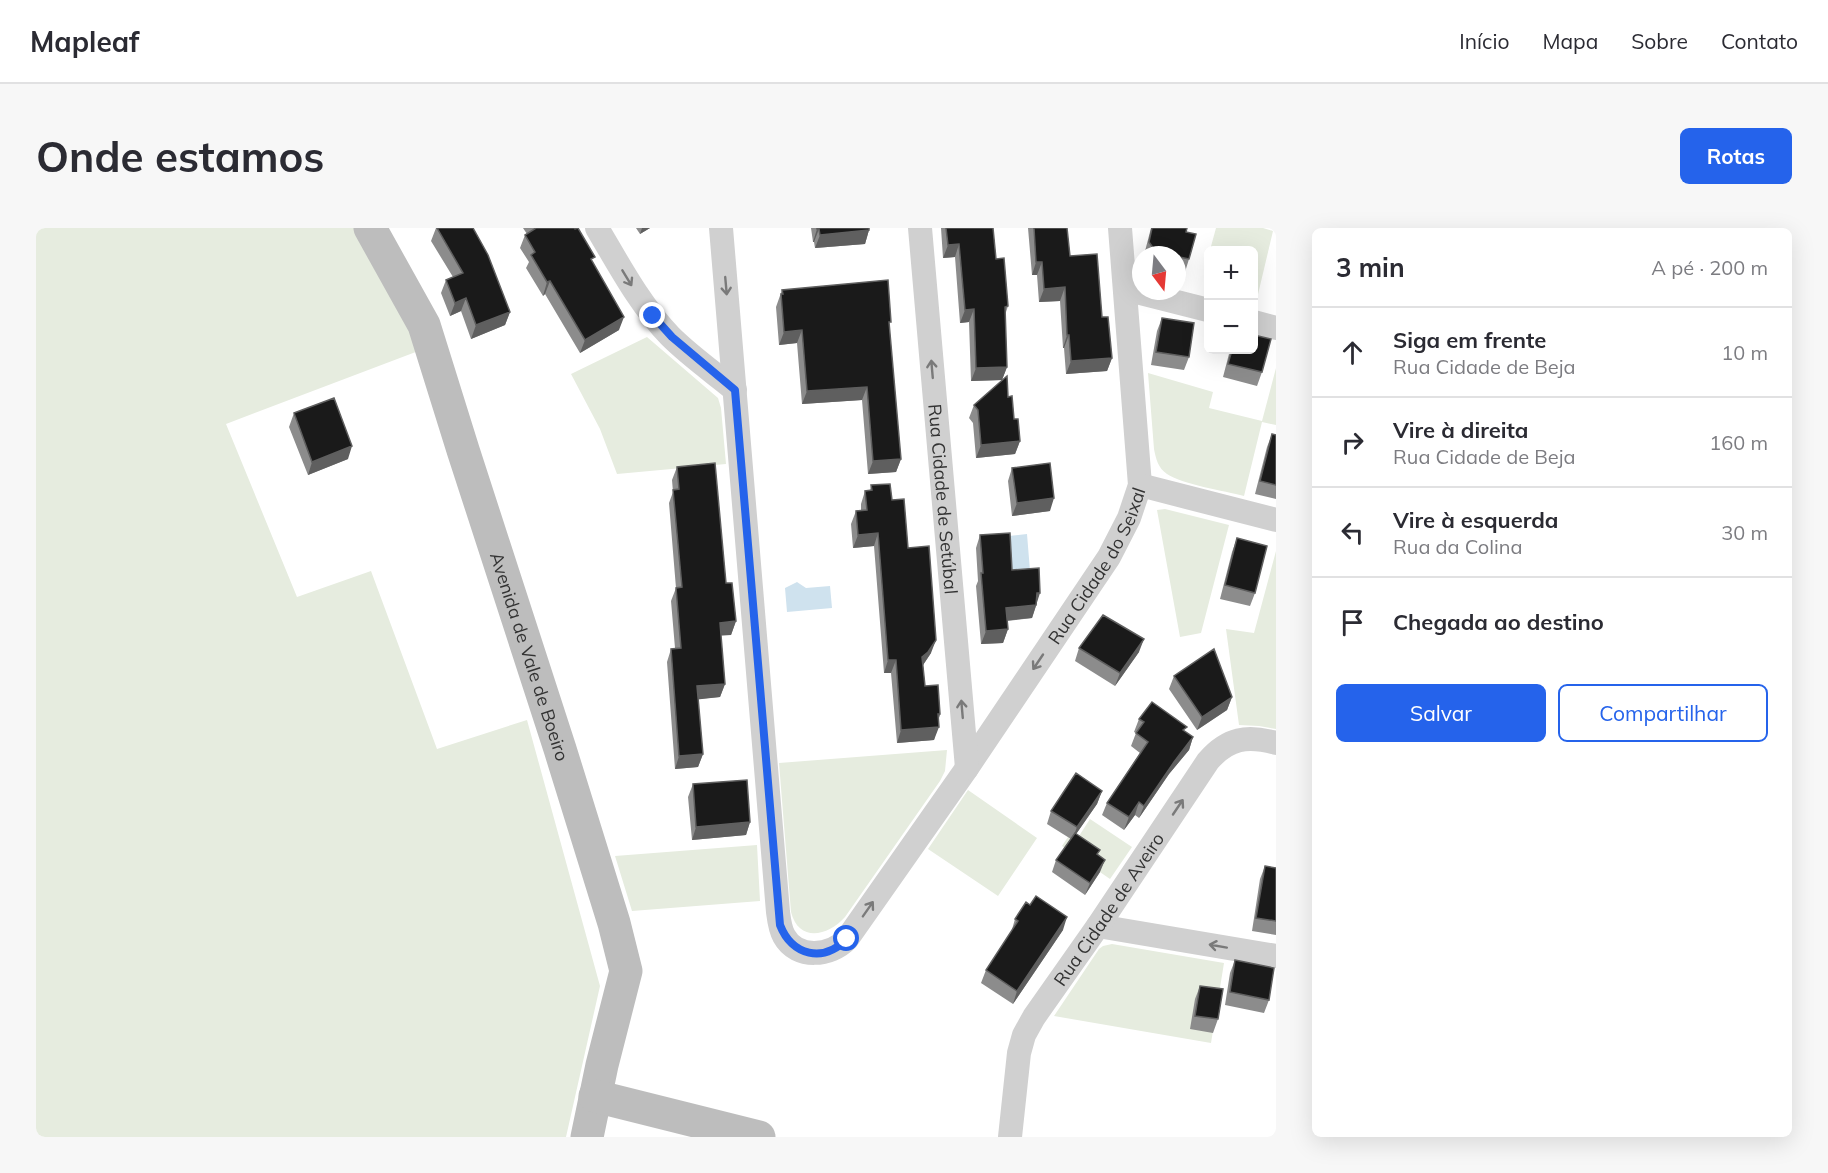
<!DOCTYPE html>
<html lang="pt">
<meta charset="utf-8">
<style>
:root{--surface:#fff;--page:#f7f7f7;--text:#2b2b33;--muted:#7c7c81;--line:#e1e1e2;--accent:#2563eb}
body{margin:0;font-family:Mulish,sans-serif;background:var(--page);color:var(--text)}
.controls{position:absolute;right:18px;top:18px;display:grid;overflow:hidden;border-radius:9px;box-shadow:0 6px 24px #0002}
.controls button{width:54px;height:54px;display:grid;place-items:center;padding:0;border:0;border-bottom:2px solid var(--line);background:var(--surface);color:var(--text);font:30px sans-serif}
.compass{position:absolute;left:1096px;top:18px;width:54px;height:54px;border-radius:50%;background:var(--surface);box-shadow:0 6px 24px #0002;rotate:164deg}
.stop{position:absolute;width:18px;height:18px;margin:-14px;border:4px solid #2563eb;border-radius:50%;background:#fff}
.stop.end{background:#2563eb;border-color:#fff;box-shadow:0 2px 6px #0008}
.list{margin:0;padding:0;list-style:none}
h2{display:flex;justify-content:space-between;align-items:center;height:78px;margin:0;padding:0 24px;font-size:26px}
h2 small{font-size:20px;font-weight:400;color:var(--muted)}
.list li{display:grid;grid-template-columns:39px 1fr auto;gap:18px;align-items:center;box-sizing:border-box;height:90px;padding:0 24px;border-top:2px solid var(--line)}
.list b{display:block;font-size:22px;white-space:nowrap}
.list p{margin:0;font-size:20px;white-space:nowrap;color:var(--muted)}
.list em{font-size:20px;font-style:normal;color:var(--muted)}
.actions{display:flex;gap:12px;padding:18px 24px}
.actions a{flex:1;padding:14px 0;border:2px solid var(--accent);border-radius:9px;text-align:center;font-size:21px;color:var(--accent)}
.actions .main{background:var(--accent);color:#fff}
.icon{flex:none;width:33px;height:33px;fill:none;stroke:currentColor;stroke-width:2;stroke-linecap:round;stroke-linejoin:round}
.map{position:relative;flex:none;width:1240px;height:909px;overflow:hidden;border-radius:9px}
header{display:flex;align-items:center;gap:36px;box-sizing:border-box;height:84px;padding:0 30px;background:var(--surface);border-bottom:2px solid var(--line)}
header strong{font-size:28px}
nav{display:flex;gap:33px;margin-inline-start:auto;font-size:21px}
.intro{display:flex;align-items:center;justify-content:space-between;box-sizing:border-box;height:144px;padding:0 36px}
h1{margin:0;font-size:42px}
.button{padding:15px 27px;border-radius:9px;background:var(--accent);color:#fff;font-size:21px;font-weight:700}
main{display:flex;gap:36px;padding:0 36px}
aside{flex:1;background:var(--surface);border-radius:9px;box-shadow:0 6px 24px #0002}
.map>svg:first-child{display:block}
.green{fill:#e6ecdf}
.water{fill:#cfe2ee}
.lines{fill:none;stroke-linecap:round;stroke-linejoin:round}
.street{stroke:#d0d0d0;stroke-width:24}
.secondary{stroke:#bdbdbd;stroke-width:33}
.wall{fill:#8c8c8c}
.shaded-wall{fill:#5f5f5f}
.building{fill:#1a1a1a;stroke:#5f5f5f;stroke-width:1.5}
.oneway{stroke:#7a7a7a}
.route{stroke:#2563eb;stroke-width:8}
.labels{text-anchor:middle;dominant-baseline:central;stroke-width:6;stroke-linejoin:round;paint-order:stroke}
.street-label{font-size:18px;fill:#333;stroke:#fff}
</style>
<header>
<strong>Mapleaf</strong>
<nav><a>Início</a><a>Mapa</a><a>Sobre</a><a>Contato</a></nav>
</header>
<div class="intro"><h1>Onde estamos</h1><a class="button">Rotas</a></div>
<main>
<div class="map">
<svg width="1240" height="909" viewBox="0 0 1240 909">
<rect width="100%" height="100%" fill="#fff"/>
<!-- green -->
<path class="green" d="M0 0H321L385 122 190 196 261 369 335 343 401 521 491 492 564 758 530 909H0Z
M1180 0H1227L1237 3 1219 79 1218 22H1174Z
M611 109 682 170 685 180 690 236 581 246 564 201 535 146Z
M1240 140V197L1226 194 1208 268C1189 263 1145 256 1131 246 1122 240 1120 231 1118 221L1112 145 1177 164 1173 180 1226 193Z
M1129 281 1193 297 1165 405 1144 409 1121 282Z
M1240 323V501L1223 498 1203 497 1190 401 1218 405Z
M911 522 909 543 904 553 809 689C792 708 763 715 755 684L743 535Z
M932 562 1001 610 962 668 892 621Z
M1054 591 1096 619 1074 651 1026 618 1036 603 1043 608Z
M721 617 724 673 596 683 579 628Z
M1076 716 1188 735 1175 815 1018 788 1063 721 1067 718Z"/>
<!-- water -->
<path class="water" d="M991 306 994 343 976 345 973 308Z
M761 354 770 360 794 358 796 380 751 384 749 360Z"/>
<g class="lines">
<!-- street -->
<g class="street">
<path d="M561 0C583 37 604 77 634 108 654 128 677 144 699 162"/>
<path id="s1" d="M685 0 742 684C743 692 744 701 748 708 761 732 795 728 811 711L931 540 1073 329 1093 290 1104 257 1084 0"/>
<path id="s2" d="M884 0 931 540"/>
<path d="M1089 61 1172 82"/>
<path d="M1218 94 1240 100"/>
<path d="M1104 257 1240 292"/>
<path d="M1062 698 1240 728"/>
<path id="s3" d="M974 909 983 825 988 807 998 789 1062 698 1172 533C1192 510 1211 507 1240 515"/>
</g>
<!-- secondary -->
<g class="secondary">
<path id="s4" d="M334 0 388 97 427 222 524 521 578 695 590 743 566 837 551 909"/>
<path d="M559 868 723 909"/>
</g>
</g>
<!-- wall -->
<path class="wall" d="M400 0H437L474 84 469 97 435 111 425 83 414 88 405 65 410 52 417 49 395 13Z
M487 0H538L557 35 583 102 544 125 509 66 507 68 490 40 493 34 484 20 489 7 491 6Z
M600 0H614L604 6Z
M775 0H833V2L829 16 779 20 778 14H777Z
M905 0H957L960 31 972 78 969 87 971 139 966 152 935 153 933 94 924 95 919 29 907 30Z
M992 0H1031L1034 28 1066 89 1076 130 1071 143 1030 146 1028 120H1027L1024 73 1003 74 1001 47H996Z
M1115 0H1151L1150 4 1153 31 1149 44 1141 43V27H1108Z
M746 62 853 100 865 231 860 244 832 246 826 172 766 176 761 115 743 117 740 79Z
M1126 90 1153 129 1148 142 1115 137 1121 103Z
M1194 122H1218L1226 144 1221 158 1187 149Z
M972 169 984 213 979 226 940 230 937 195 933 190 938 177Z
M258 185 312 231 272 247 253 199Z
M1236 206 1240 207V271L1219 266 1231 219Z
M641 239 690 355 700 393 695 407H685L689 456 684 469 662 471 667 526 662 539 639 541 631 434 635 421 639 420 635 373 640 360 633 275 637 264 636 252Z
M976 240 1014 283 976 288 972 253Z
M835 257 856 272 872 320 895 425 887 437 889 458 904 486 898 512 861 515 855 445H848L838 318 817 320 815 296 820 283 825 282V276L829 263H834Z
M944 307 976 342 1001 375 996 390 971 393 972 401 967 415 945 416 940 358 942 353 940 320Z
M1201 310 1219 365 1214 378 1184 371 1196 324Z
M1043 420 1103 424 1079 458 1039 433Z
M1138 448 1196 469 1191 482 1161 502 1133 461Z
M1103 491 1150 504 1157 509 1153 522 1133 546 1103 590 1099 587 1088 602 1066 587 1071 575 1104 525 1095 518 1100 505 1098 504Z
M657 556 714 594 710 607 656 612 652 569Z
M1066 563 1061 576 1040 606 1062 627 1064 644 1049 667 1016 644 1020 632 1035 611 1011 596 1015 583Z
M1229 638 1240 640V707L1216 703 1224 651Z
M979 691 1027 702 977 776 945 755 950 742 975 705Z
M1199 732 1233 772 1228 785 1189 777 1194 745Z
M1164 758 1182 791 1177 805 1154 801 1159 771Z"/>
<!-- shaded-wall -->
<path class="shaded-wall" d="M606 0H614L604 6Z
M781 1H783L778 14H777Z
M833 2 829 16 779 20 784 7Z
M923 16 919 29 907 30 912 17Z
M1000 34H1006L1001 47H996Z
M514 53 509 66 507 68 511 54Z
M1029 59 1024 73 1003 74 1008 61Z
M430 70 425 83 414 88 419 75Z
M938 81 933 94 924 95 929 82Z
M474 84 469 97 435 111 440 97Z
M588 89 583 102 544 125 549 112Z
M766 102 761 115 743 117 748 104Z
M1031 107H1033L1028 120H1027Z
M1076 130 1071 143 1030 146 1035 133Z
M971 139 966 152 935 153 940 140Z
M831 159 826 172 766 176 771 163Z
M984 213 979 226 940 230 945 217Z
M316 218 312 231 272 247 276 234Z
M865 231 860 244 832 246 837 233Z
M1018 270 1014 283 976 288 981 275Z
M842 305 838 318 817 320 822 307Z
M1001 365H1004L996 390 966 393 970 380Z
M700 393 695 407 679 408 684 395Z
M972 401 967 415 945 416 950 403Z
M1108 411 1103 424 1079 458 1084 445Z
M900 412 895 425 887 437 881 443 886 429Z
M852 432H860L855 445H848Z
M689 456 684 469 657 472 661 458Z
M1196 469 1191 482 1161 502 1166 489Z
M902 486H904L900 499H903L898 512 861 515 865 502Z
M1157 509 1153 522 1133 546 1103 590 1108 578 1138 534Z
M667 526 662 539 639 541 643 528Z
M1066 563 1061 576 1036 612 1041 599Z
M1103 574 1099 587 1088 602 1093 589Z
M714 594 710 607 656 612 660 599Z
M1069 632 1064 644 1049 667 1054 655Z
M1031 689 1027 702 977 776 981 763Z"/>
<!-- building -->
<path class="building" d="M401 0H437L452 27 474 84 440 97 430 70 419 75 410 52 427 45Z
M500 0H538L539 1 542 0 559 29 555 31 588 89 549 112 514 53 511 54 495 27 499 24 489 7Z
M781 0H833V2L784 7 783 1H781Z
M910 0H957L960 31 968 30 972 78 969 79 971 139 940 140 938 81 929 82 923 16 912 17Z
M998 0H1031L1034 28 1061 26 1066 89H1072L1076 130 1035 133 1033 107H1031L1029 59 1008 61 1006 34H1000Z
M1116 0H1151L1150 4 1160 6 1153 31 1143 29 1142 35 1141 27H1122L1113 14Z
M852 52 855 94H853L865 231 837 233 831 159 771 163 766 102 748 104 745 66H747L746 62Z
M1126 90 1158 95 1153 129 1120 124Z
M1218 107 1235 111 1226 144 1192 136 1196 122H1218Z
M971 148 972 169 976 168 978 191H982L984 213 945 217 942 182 938 177Z
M298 170 316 218 276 234 258 185Z
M1236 206 1240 207V257L1224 253Z
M679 235 690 355H696L700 393 684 395 689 456 661 458 667 526 643 528 635 421 645 420 640 360 646 359 637 262 643 261 641 239Z
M1014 235 1018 270 981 275 976 240Z
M854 256 856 272 868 271 872 320 893 318 900 412 892 424 886 429 889 458 902 457 904 486H902L903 499 865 502 860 432H852L842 305 822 307 820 283 831 282 829 263 836 262 835 257Z
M974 305 976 342 1003 340 1004 365H1001L1000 377 970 380 972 401 950 403 945 345H947L944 307Z
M1201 310 1231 318 1219 365 1189 357Z
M1067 387 1108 411 1084 445 1043 420Z
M1178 421 1196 469 1166 489 1138 448Z
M1116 474 1151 499 1147 502 1157 509 1138 534 1108 578 1103 574 1093 589 1071 575 1112 514 1100 505 1108 494 1103 491Z
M1040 545 1066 563 1041 599 1015 583Z
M711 552 714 594 660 599 657 556Z
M1039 605 1064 622 1061 626 1069 632 1054 655 1020 632Z
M1229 638 1240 640V693L1220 690Z
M1000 668 1031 689 981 763 950 742 982 693 979 691 990 674 994 677Z
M1199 732 1238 740 1233 772 1194 764Z
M1164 758 1187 761 1182 791 1159 788Z"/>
<!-- one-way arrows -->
<defs><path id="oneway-shaft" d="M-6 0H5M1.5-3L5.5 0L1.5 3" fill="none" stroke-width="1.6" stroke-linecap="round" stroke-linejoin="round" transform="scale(1.5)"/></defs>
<g class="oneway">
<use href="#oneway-shaft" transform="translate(591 50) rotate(59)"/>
<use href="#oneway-shaft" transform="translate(690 58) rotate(85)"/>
<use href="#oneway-shaft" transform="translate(896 141) rotate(-95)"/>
<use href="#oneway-shaft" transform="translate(1002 434) rotate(124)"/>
<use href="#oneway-shaft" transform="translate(926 481) rotate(-95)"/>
<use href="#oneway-shaft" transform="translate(1142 579) rotate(-56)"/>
<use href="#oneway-shaft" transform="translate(832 681) rotate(-55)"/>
<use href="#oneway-shaft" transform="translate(1182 718) rotate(-170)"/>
</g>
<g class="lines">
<!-- route -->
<path class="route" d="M617 88 636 109 699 162 744 697C756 728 787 735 811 711"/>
</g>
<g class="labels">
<!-- street labels -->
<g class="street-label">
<text stroke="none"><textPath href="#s2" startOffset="272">Rua Cidade de Setúbal</textPath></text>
<text stroke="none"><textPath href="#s1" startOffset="1234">Rua Cidade do Seixal</textPath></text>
<text stroke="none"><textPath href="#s4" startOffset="459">Avenida de Vale de Boeiro</textPath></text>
<text stroke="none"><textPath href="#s3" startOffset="255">Rua Cidade de Aveiro</textPath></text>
</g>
</g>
</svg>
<div class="controls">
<button>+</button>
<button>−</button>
</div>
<svg class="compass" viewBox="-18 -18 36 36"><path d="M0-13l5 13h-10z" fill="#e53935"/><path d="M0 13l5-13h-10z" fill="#7c7c81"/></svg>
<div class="stop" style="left:811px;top:711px"></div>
<div class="stop end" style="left:617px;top:88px"></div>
</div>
<aside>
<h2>3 min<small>A pé · 200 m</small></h2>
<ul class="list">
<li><svg class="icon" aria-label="ahead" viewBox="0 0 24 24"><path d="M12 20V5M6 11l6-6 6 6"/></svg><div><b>Siga em frente</b><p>Rua Cidade de Beja</p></div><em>10 m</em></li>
<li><svg class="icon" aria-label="right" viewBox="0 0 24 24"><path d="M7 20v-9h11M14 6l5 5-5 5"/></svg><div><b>Vire à direita</b><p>Rua Cidade de Beja</p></div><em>160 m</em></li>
<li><svg class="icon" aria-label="left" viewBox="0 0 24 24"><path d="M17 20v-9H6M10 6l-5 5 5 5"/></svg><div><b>Vire à esquerda</b><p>Rua da Colina</p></div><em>30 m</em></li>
<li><svg class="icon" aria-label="arrive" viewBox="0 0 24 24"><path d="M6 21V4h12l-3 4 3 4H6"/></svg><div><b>Chegada ao destino</b></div></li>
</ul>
<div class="actions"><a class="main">Salvar</a><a>Compartilhar</a></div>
</aside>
</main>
